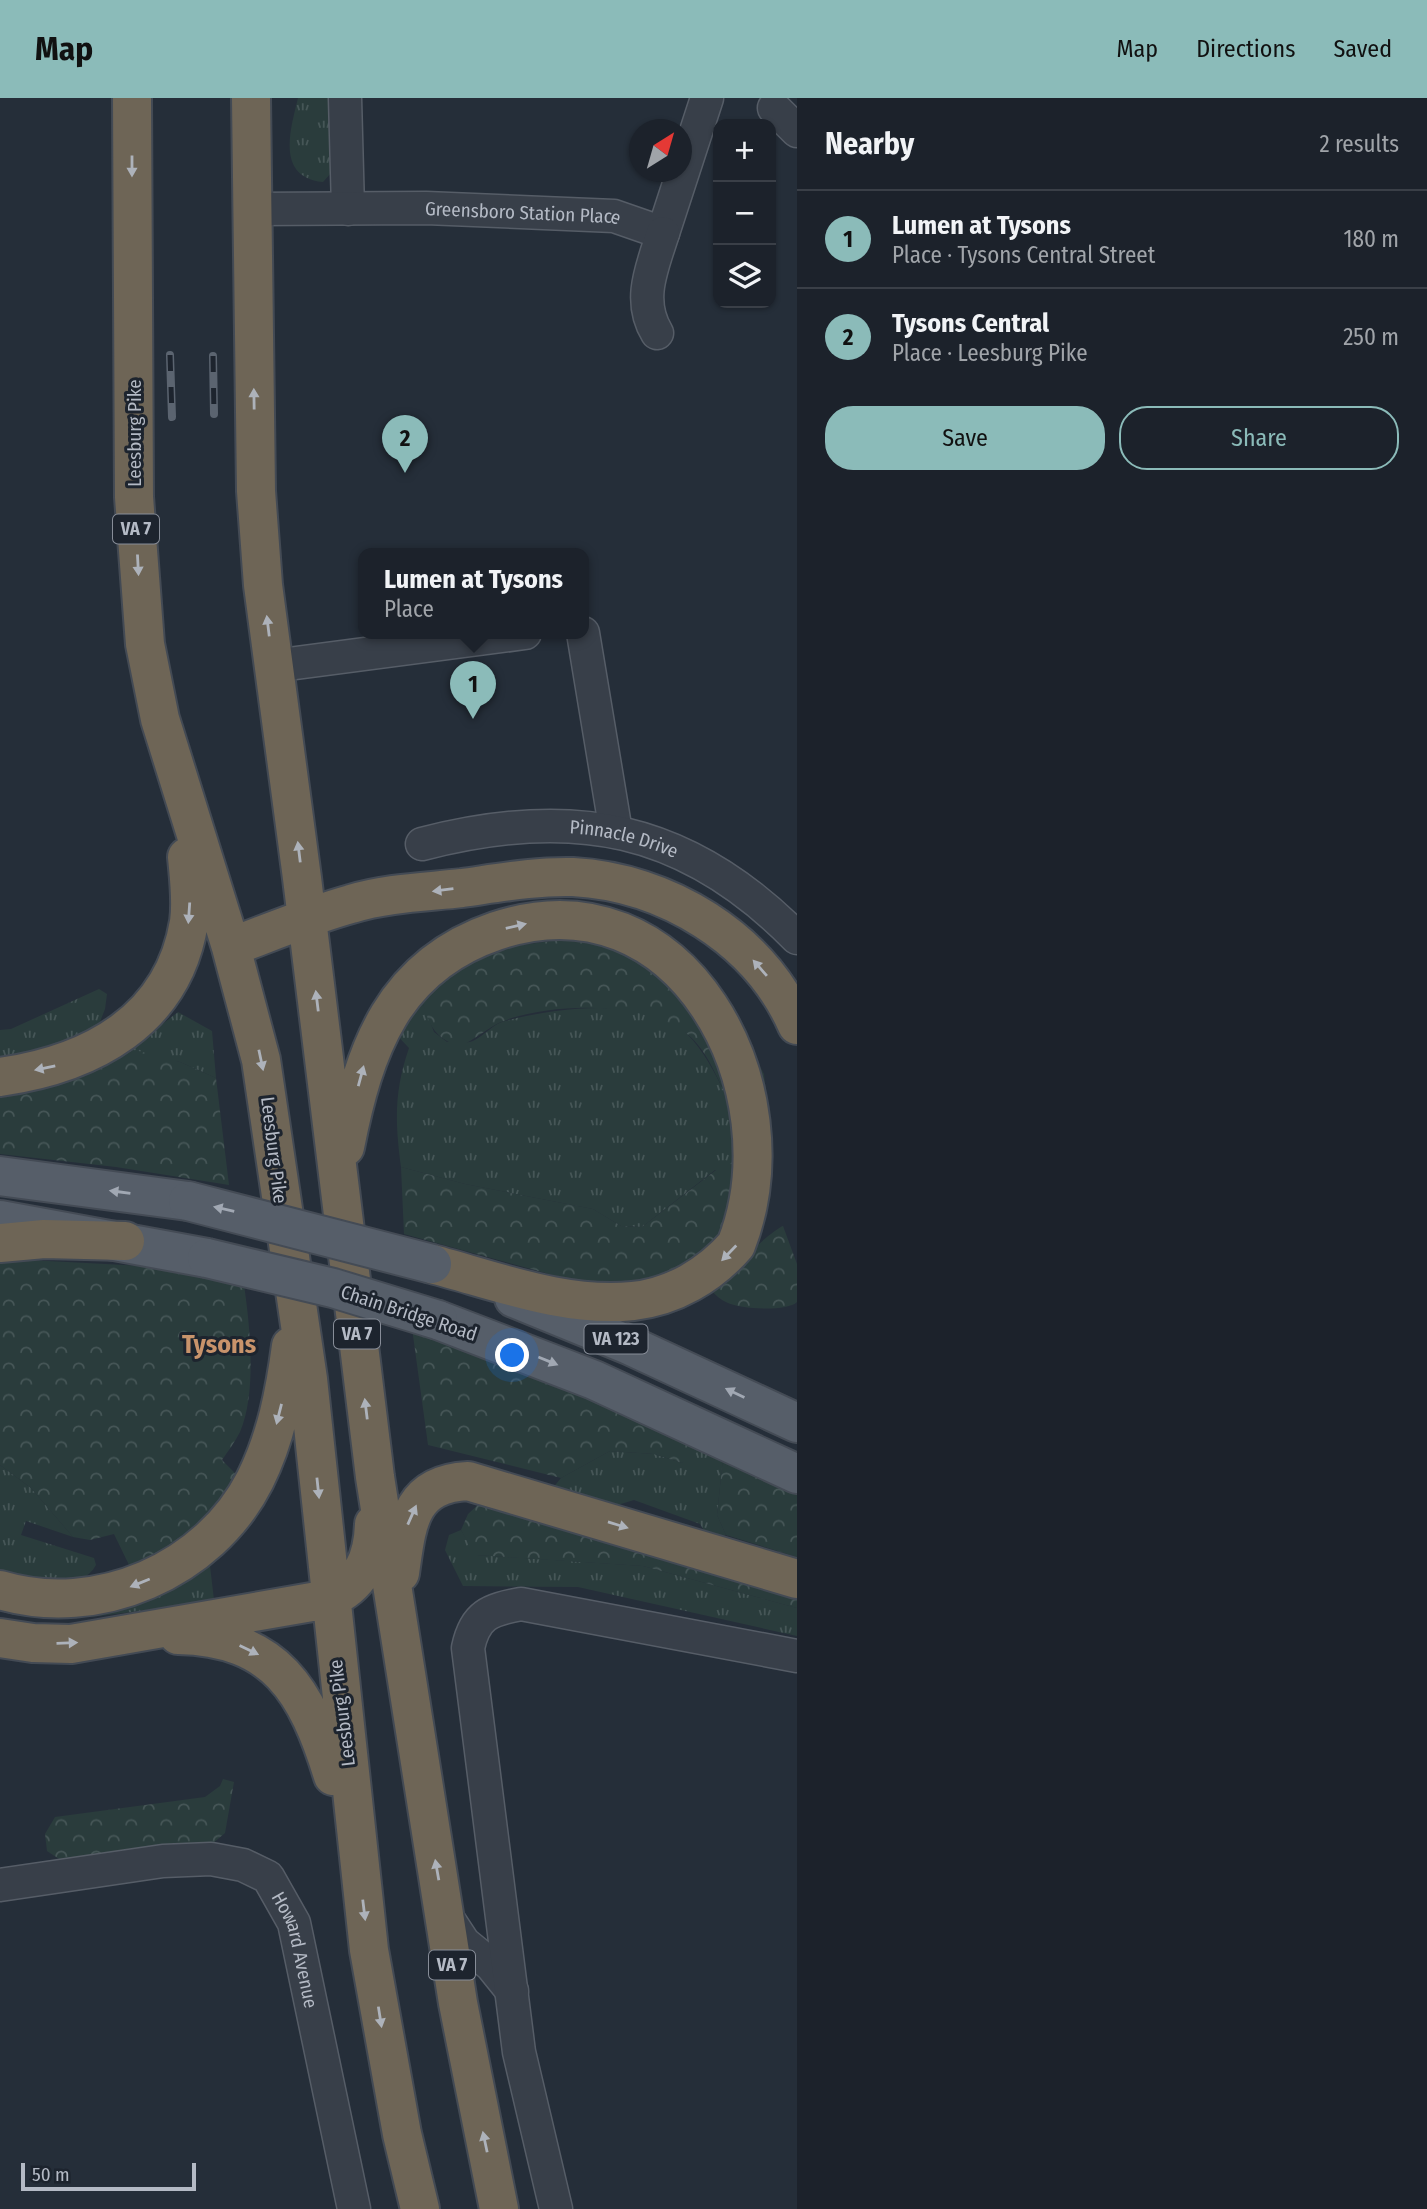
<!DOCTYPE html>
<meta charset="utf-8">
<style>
:root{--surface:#1c222b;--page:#292f37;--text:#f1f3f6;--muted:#a0a4a9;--line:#3a3f47;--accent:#8bbbb9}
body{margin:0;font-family:"Fira Sans Condensed",sans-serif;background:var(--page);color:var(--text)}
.controls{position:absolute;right:21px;top:21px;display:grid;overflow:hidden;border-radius:14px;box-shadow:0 2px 5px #0004}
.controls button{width:63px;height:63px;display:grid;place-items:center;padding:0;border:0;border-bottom:2px solid var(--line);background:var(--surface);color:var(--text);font:35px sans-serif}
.compass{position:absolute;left:629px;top:21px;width:63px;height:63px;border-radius:50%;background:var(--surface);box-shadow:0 2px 5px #0004;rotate:37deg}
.scale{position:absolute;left:21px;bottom:18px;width:175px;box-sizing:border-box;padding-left:7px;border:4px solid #b4bac5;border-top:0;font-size:19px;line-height:24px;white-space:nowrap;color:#b4bac5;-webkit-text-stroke:5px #1d242e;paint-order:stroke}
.you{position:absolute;left:513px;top:1258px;width:24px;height:24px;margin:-18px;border:5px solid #fff;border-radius:50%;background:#1a73e8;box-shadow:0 0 0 10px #1a73e833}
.badge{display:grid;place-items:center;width:46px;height:46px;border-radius:50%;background:var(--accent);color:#111;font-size:23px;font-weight:700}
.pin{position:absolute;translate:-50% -58px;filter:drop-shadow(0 2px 4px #0008)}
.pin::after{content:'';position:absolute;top:37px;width:24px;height:21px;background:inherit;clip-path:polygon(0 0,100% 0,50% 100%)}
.popup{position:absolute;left:358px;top:450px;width:231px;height:91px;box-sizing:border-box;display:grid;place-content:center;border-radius:14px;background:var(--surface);filter:drop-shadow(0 2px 5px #0005);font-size:23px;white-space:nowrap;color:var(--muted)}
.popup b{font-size:26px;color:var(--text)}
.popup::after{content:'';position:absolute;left:50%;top:100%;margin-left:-14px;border:14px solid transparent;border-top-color:var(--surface)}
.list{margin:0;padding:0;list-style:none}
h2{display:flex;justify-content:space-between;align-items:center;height:91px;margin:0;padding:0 28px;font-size:30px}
h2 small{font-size:23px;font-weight:400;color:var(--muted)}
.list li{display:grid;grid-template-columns:46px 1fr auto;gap:21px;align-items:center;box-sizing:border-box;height:98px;padding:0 28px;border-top:2px solid var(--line)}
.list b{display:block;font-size:26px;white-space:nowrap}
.list p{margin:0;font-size:23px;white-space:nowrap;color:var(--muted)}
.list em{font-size:23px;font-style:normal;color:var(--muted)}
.actions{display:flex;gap:14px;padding:21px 28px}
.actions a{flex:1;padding:16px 0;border:2px solid var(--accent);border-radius:28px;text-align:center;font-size:24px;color:var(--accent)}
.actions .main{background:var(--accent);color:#111}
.icon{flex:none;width:38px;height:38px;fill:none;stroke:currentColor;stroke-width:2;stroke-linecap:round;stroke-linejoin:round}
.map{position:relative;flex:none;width:797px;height:2111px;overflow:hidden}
header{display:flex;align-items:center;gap:42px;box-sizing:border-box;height:98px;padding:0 35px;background:var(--accent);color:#111}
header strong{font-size:33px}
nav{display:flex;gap:38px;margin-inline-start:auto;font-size:24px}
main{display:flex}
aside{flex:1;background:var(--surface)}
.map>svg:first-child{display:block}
.grass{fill:url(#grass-tufts)}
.forest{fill:url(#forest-crowns)}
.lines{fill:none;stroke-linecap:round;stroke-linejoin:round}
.minor-casing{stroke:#565d67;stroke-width:35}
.major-casing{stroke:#444b55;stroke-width:42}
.highway-casing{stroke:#434a54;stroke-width:42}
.minor{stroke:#383f49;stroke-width:32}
.major{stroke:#565e69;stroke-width:38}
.highway{stroke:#6e6556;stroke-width:38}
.rail-casing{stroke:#5b6470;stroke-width:8}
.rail{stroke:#1d242e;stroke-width:5;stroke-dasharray:16;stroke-linecap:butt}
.major-bridge-casing{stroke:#444b55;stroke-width:42;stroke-linecap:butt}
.major-bridge{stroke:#565e69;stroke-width:38}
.oneway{fill:#adb2ba}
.oneway2{fill:#a1a8b3}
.labels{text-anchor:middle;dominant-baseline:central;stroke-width:6;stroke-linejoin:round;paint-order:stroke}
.shield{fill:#1d242e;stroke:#878d98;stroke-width:2}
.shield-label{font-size:18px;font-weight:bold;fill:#b4bac5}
.street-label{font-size:19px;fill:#b4bac5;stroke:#1d242e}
.district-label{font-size:26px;font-weight:bold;fill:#c8936b;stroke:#1d242e}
</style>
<header>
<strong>Map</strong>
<nav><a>Map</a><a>Directions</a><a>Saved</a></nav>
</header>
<main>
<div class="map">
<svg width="797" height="2111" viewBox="0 0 797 2111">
<defs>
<pattern id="grass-tufts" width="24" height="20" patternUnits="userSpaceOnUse" patternTransform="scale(1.75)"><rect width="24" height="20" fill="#2a3c3c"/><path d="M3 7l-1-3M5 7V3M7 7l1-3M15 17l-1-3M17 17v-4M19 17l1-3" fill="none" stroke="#465657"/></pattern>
<pattern id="forest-crowns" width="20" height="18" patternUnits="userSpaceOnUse" patternTransform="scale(1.75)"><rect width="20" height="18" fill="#2a3c3c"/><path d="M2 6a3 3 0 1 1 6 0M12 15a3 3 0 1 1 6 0" fill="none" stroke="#465657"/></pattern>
</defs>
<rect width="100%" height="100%" fill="#252e39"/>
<!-- grass -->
<path class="grass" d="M298 0H328L331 75 323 84C276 79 290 33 298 0Z
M440 875 423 906 434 934 447 944C455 944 466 946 473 943 485 937 493 926 505 923 554 910 647 897 687 936 704 953 714 974 725 995L764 1007V976L770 1031 763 1077 715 1072 642 1129 621 1128 593 1111 465 1086 401 1069C395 1023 394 994 409 950L393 933Z
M99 891 107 896 105 911 96 934 0 964V932L11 931Z
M178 914 212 933 216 980 180 964 125 955Z
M699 1347 723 1360 717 1417 726 1437 710 1442 700 1426 634 1402 611 1409 552 1391 561 1380 610 1353 654 1356 682 1365Z
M0 1367 31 1390 73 1439 26 1423 21 1437 94 1460 96 1467C79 1498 27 1481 0 1473Z
M461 1432 476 1457 643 1468 797 1510V1538L578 1489 463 1488 445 1452 449 1437Z
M210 1468 214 1502C154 1509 57 1532 0 1513V1504Z"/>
<!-- forest -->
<path class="forest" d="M601 836 745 940 764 976V1007L725 995C714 973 704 947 683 933 641 903 549 904 501 924 487 930 475 942 460 948 437 942 429 928 423 906L429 893 486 852Z
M135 952 180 964 216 980 229 1087 116 1069 0 1056V993Z
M735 1063 737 1125 689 1166 656 1183 589 1187 404 1136 401 1069 465 1086 593 1111 621 1128 642 1129 716 1072Z
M783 1128 797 1166V1204C787 1214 740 1211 728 1205 721 1202 715 1197 710 1191 720 1181 773 1131 783 1128Z
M10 1161 162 1169 244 1187C250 1228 257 1294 240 1334 235 1344 228 1353 222 1362L237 1377 205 1422 181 1445 130 1469 114 1436 90 1442 73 1439 31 1390 0 1367V1162Z
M412 1230 495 1259 699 1347 697 1354 682 1365 654 1356 610 1353 561 1380 428 1347Z
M723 1360 797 1396V1459L726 1437 717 1417Z
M480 1405 797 1493V1510L643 1468 475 1457 461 1432 468 1416Z
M223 1681 234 1684 225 1735 212 1746 73 1762 59 1761 47 1753 45 1736 55 1719 205 1699 220 1688Z"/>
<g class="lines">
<!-- minor casing -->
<g class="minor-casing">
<g id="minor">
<path d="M345 0 348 111"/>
<path d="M774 10 797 33"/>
<path id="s1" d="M252 111 426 110 614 118 663 135 707 0"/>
<path d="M657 235C637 202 652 170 663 135"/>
<path d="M583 535 616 734"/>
<path d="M273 568 525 535"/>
<path id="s2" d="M422 746C572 707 686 727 797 840"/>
<path id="s3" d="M0 1787 163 1763 211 1761 243 1767 268 1779 294 1825 354 2111"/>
<path d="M445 1816 464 1845 491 1867 512 1893"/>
<path d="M556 2111 519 1954 468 1550C475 1517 489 1512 521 1506L797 1558"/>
</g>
</g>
<!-- major casing -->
<g class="major-casing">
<path id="major" d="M0 1078 188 1103
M0 1122 207 1160
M514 1200 629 1247 797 1325
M438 1222 594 1282 797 1376"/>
</g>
<!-- highway casing -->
<g class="highway-casing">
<path id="highway" d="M132 0 134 399 145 546 160 621 231 849 261 962 308 1281 369 1852 402 2036 420 2111
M251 0 256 393 263 487 302 780 375 1379 458 1905 499 2111
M231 849C271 834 311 817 351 806 386 795 426 794 462 790 498 785 536 778 573 779 666 784 759 840 797 927
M0 979C91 966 173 923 189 824 192 803 189 780 187 759
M345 1049C364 951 393 868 496 833 683 770 797 992 736 1147 710 1177 673 1199 633 1203 565 1210 497 1183 432 1166
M0 1145 44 1141 125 1143
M400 1475C407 1426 409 1386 468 1383L797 1481
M0 1492C97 1521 209 1473 255 1382 276 1340 285 1294 291 1248
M178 1537C276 1539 307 1593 333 1678
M0 1540 33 1545 71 1546 329 1501C361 1487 373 1461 374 1426"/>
</g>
<!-- minor -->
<use href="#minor" class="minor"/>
<!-- major -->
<use href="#major" class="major"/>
<!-- highway -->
<use href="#highway" class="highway"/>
<!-- rail casing -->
<g class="rail-casing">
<path id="rail" d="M170 257 172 319
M213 258 214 316"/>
</g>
<!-- rail -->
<use href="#rail" class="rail"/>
<!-- major-bridge casing -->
<g class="major-bridge-casing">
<path id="major-bridge" d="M188 1103 432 1166
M207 1160 333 1190 438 1222"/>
</g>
<!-- major-bridge -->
<use href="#major-bridge" class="major-bridge"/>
</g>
<!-- one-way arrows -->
<defs><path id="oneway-solid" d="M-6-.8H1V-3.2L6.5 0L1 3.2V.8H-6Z" transform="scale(1.75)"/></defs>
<g class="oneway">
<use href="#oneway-solid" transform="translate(132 68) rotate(90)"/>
<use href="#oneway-solid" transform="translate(254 301) rotate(-91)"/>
<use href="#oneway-solid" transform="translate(138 467) rotate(87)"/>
<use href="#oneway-solid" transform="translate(268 528) rotate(-97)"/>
<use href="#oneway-solid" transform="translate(299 754) rotate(-97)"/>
<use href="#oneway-solid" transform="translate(443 792) rotate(173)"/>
<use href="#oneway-solid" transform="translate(189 815) rotate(94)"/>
<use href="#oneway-solid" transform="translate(516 828) rotate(-13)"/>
<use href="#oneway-solid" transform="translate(760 870) rotate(-131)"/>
<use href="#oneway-solid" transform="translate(317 903) rotate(-97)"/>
<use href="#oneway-solid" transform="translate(261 962) rotate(78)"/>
<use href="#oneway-solid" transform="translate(45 970) rotate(168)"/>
<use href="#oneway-solid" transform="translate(361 978) rotate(-75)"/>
<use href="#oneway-solid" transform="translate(729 1155) rotate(134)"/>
<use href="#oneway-solid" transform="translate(366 1311) rotate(-97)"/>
<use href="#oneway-solid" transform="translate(279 1316) rotate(104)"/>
<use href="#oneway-solid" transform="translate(318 1390) rotate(84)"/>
<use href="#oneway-solid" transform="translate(412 1417) rotate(-66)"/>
<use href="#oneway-solid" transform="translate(618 1427) rotate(17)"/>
<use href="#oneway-solid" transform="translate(140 1485) rotate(158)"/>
<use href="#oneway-solid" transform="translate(67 1545) rotate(-2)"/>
<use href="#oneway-solid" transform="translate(249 1552) rotate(26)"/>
<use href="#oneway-solid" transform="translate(437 1772) rotate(-100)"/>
<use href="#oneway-solid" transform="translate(364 1812) rotate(83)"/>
<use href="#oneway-solid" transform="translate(380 1919) rotate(81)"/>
<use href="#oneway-solid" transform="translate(485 2044) rotate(-102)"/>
</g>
<g class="oneway2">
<use href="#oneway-solid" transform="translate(120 1094) rotate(-172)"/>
<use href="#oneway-solid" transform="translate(224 1111) rotate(-167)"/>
<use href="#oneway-solid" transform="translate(548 1263) rotate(22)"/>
<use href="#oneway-solid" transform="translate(735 1295) rotate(-154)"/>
</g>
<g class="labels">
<!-- shield labels -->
<g class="shield">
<rect x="113" y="416.5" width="46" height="29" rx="5"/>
<rect x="334" y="1221.5" width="46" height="29" rx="5"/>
<rect x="584.5" y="1226.5" width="63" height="29" rx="5"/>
<rect x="429" y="1852.5" width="46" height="29" rx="5"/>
</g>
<g class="shield-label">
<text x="136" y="431">VA 7</text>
<text x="357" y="1236">VA 7</text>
<text x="616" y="1241">VA 123</text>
<text x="452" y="1867">VA 7</text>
</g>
<!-- street labels -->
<g class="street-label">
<text stroke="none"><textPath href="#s1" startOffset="271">Greensboro Station Place</textPath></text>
<text transform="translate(134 335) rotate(-90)">Leesburg Pike</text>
<text stroke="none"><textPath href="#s2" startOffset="205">Pinnacle Drive</textPath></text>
<text transform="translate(274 1052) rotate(83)">Leesburg Pike</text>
<text transform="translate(409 1215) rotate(18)">Chain Bridge Road</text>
<text transform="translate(342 1615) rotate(-97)">Leesburg Pike</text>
<text stroke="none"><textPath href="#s3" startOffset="352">Howard Avenue</textPath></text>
</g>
<!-- district labels -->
<g class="district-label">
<text x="219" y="1246">Tysons</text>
</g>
</g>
</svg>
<div class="controls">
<button>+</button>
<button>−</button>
<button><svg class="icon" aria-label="layers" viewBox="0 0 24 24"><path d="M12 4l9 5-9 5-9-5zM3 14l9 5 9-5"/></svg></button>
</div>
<svg class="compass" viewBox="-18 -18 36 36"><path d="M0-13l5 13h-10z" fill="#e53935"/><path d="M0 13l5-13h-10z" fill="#a0a4a9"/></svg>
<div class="scale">50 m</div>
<div class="you"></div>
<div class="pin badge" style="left:473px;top:621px">1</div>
<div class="popup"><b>Lumen at Tysons</b>Place</div>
<div class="pin badge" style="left:405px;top:375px">2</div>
</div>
<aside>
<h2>Nearby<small>2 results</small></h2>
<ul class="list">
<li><span class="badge">1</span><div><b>Lumen at Tysons</b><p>Place · Tysons Central Street</p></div><em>180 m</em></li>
<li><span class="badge">2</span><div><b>Tysons Central</b><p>Place · Leesburg Pike</p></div><em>250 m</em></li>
</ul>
<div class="actions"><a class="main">Save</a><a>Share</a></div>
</aside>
</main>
